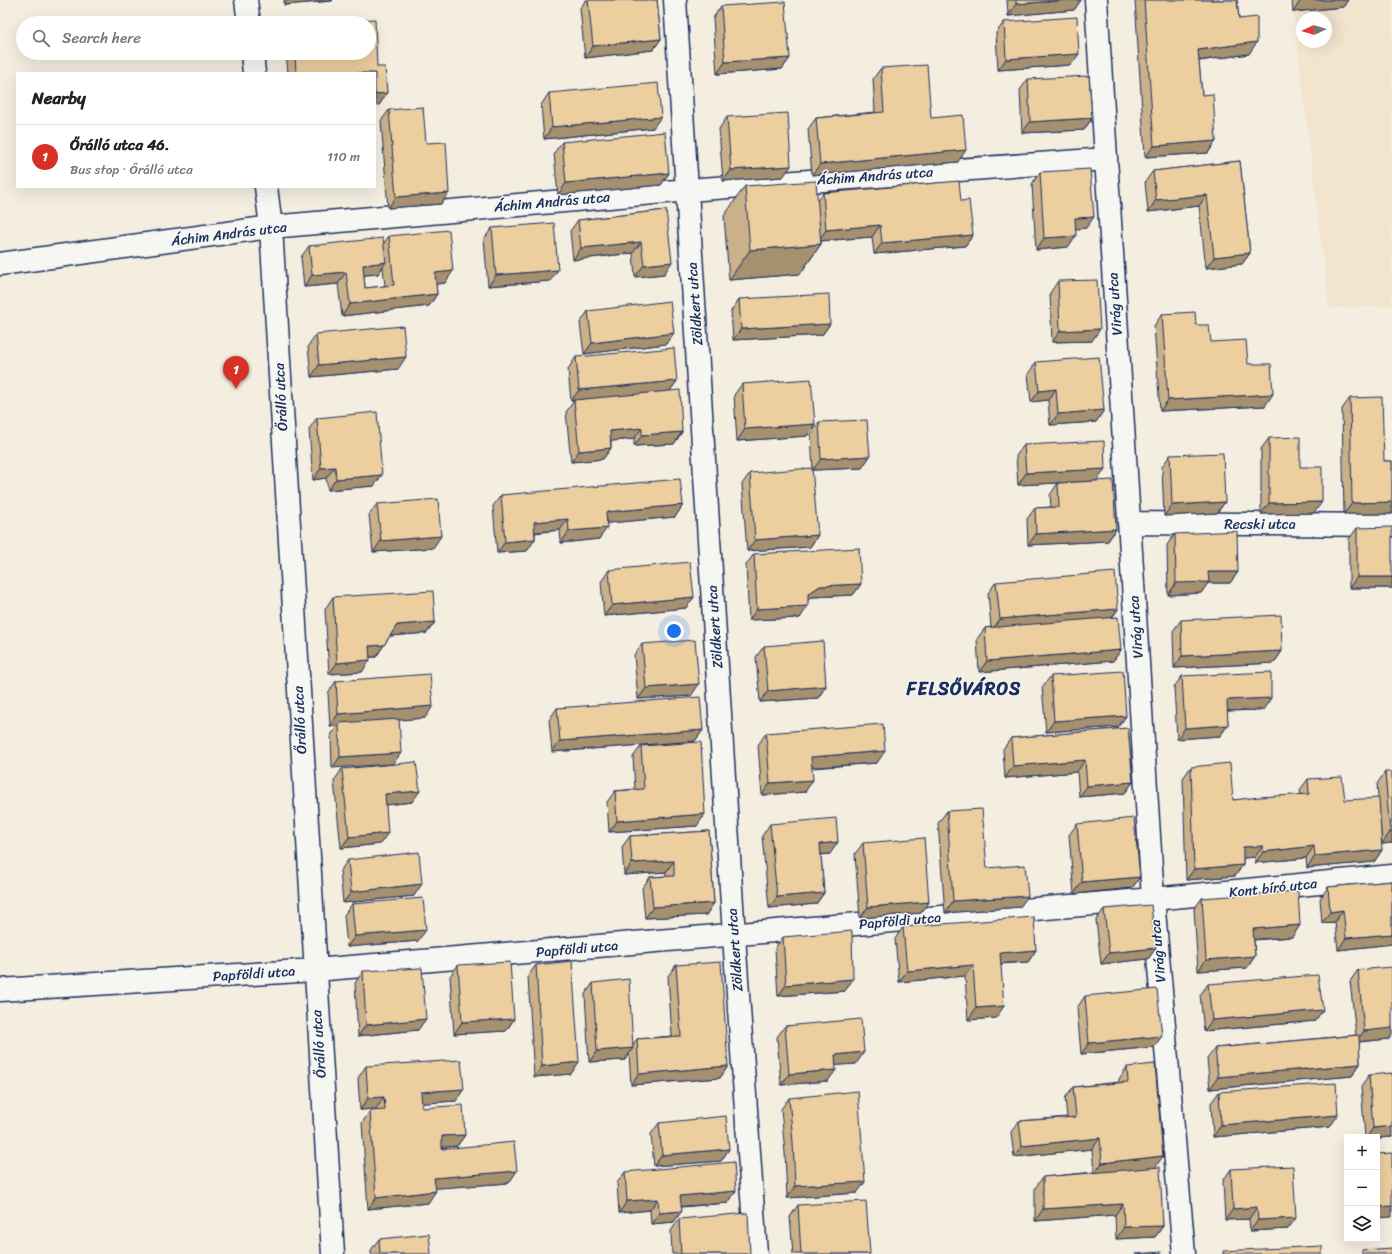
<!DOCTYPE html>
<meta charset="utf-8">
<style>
:root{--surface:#fff;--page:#f2f2f2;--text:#222;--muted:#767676;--line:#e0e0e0;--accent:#d93025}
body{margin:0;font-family:Sriracha,sans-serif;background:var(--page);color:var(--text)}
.controls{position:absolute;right:12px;bottom:12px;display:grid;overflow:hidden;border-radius:0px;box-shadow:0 4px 16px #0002}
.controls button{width:36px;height:36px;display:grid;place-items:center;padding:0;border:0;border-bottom:1px solid var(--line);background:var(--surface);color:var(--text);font:20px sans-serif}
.compass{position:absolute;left:1296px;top:12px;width:36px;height:36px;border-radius:50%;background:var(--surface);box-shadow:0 4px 16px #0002;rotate:266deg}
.you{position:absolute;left:674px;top:631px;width:14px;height:14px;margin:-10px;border:3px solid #fff;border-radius:50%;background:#1a73e8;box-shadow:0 0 0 6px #1a73e833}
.badge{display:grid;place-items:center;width:26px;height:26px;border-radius:50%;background:var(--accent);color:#fff;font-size:13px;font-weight:700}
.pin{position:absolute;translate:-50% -33px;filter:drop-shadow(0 1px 2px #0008)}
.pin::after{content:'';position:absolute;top:21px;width:14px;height:12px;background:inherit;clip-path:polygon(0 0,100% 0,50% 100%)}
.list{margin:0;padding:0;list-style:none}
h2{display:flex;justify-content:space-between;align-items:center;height:52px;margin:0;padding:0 16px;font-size:17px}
h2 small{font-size:13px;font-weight:400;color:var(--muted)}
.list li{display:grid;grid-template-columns:26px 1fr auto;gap:12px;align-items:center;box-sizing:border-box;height:64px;padding:0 16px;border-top:1px solid var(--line)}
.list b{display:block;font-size:15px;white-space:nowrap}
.list p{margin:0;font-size:13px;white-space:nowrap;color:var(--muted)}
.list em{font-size:13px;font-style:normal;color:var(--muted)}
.icon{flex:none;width:22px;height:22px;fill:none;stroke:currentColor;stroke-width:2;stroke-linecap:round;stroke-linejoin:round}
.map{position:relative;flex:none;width:1392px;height:1254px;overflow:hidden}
.search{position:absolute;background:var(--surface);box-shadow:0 4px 16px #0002;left:16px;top:16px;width:360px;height:44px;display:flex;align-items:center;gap:10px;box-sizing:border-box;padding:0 14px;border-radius:22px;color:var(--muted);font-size:15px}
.panel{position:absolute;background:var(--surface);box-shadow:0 4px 16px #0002;left:16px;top:72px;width:360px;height:116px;border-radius:0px}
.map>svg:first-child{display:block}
.built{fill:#f2e4cd;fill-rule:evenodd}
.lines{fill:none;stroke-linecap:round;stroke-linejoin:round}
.minor-casing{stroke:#1b2f5e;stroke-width:25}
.minor{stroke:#f6f6f2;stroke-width:22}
.wall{fill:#cbb189;stroke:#1b2f5e;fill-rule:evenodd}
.shaded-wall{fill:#a5906f;stroke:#1b2f5e}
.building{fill:#ecce9f;stroke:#1b2f5e}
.labels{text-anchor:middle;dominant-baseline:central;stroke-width:3;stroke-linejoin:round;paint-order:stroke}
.street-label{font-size:14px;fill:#1b2f5e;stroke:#f6f6f2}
.district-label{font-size:18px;font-weight:bold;letter-spacing:1px;fill:#1b2f5e;stroke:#f6f6f2}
</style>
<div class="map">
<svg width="1392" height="1254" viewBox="0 0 1392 1254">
<rect width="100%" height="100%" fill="#f4eee1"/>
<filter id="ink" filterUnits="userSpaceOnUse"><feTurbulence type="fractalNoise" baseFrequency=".025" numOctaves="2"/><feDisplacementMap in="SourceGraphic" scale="8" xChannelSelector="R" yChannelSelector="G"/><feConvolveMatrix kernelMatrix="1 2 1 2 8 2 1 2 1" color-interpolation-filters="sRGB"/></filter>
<g filter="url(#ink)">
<!-- built -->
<path class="built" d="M1292 0H1392V306L1329 308ZM1302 18H1326V42H1302Z"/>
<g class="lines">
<!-- minor casing -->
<g class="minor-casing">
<path id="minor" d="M246 0 249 23
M675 0 734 936 756 1254
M1096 0 1153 899 1184 1254
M252 53 254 73
M266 187 271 227 333 1254
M0 264 271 227 688 190 1106 159
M1129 523 1392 525
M0 990 315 970 1153 899 1392 876"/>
</g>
<!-- minor -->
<use href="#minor" class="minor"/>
</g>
<!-- wall -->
<path class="wall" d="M284 0H333L332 1 284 5Z
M586 0H657L661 39 653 50 585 58 580 8Z
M1007 0H1081L1074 10 1008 16Z
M1135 0H1237L1239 19 1249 54 1199 61 1202 95 1216 141 1208 153 1145 157Z
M1292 0H1348L1343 7 1293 12Z
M721 6 790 58 782 69 717 74 713 18Z
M1004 22 1071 65 998 70 996 33Z
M286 53H369L377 67 387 93 379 105 375 73H288Z
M881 68 931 118 958 162 812 175 808 129 816 118 875 112 873 79Z
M1028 79 1092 118 1084 130 1022 133 1020 90Z
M549 93 653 128 544 139 541 105Z
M389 110 426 143 441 204 388 208 381 121Z
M727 117 783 177 723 181 719 129Z
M562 142 669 173 661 185 558 195 554 153Z
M1240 161 1250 253 1242 264 1206 268 1199 206 1148 212 1145 182 1153 171Z
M1040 172 1086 228 1076 229 1068 247 1036 250 1032 184Z
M745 186 817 201 823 193 961 201 973 235 965 246 874 254 872 237 821 241V244L800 274 729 280 724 216Z
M666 210 664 274 635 277 633 253 573 260 570 231 578 220Z
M492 228 550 281 488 286 484 239Z
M389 236 445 283 436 284 437 294 429 306 342 316 338 284 304 287 301 257 309 246 384 243ZM383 267 385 286 365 288 364 275 378 274Z
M1058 281 1092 341 1052 342 1050 293Z
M739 299 830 324 822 335 733 340 731 311Z
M588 311 666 344 584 354 580 323Z
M1162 314 1196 325 1211 342 1248 364 1265 406 1160 411 1154 326Z
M316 334 398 369 311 377 308 346Z
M576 357 677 381 669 392 682 432 674 444 634 446V439L611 441V448L603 459 571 462 566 412 574 401H571L568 369Z
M1036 362 1104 410 1096 422 1050 425 1048 400 1031 402 1028 374Z
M742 384 815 424 807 436 737 441 734 395Z
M1350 398 1384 461H1392V514H1344L1342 409Z
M317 418 374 486 328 490 326 478 313 480 309 429Z
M819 422 870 456 862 468 813 470 811 434Z
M1269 438 1300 467 1314 513 1261 514V449Z
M1024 445 1097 481 1018 485 1016 456Z
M1170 455 1225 502 1217 513 1164 516 1162 467Z
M750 473 818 535 810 547 747 551 742 484Z
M1058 483 1116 529 1108 541 1028 545 1027 519 1035 508 1051 507 1050 495Z
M501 495 683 505 675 517 607 523 599 539 561 543 560 530 535 533V539L527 551 497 553 493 506Z
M377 504 433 548 373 552 369 515Z
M1357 528 1392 588H1349V539Z
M1175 534 1238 572 1230 583H1208L1201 593 1168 595 1167 545Z
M754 554 861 584 853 595 812 597 808 600 800 618 749 620 746 565Z
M609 570 694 597 686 608 604 616 601 582Z
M996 582 1118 609 1112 618 1121 650 1113 661 979 672 977 639 985 628 991 627 988 593Z
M333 597 435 622 427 633 390 636 376 657H370L362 672 329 674 325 609Z
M1181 620 1282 651 1274 663 1174 668 1173 631Z
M642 644 691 696 638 699 634 655Z
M764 646 826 686 818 698 760 702 756 657Z
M1051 676 1126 716 1118 727 1046 732 1042 687Z
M1182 676 1263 710 1227 711 1228 725 1220 736 1177 739 1174 687Z
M336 681 425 718 399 720 332 768 331 735 338 725 330 726 328 693Z
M557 708 703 730 695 741 552 752 549 720Z
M1128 728 1133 782 1125 793 1079 797 1077 772 1005 778 1003 749 1011 738Z
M766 733 877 763 812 768 805 792 762 795 758 745Z
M641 746 697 826 609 832 607 802 615 791 635 789 633 757Z
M1191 767 1233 800 1301 795 1300 790 1308 779 1345 800 1382 850 1374 862 1307 868 1306 858 1255 863V857L1243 858V865L1235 876 1186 880 1183 778Z
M342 769 412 802 386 805 380 844 341 848 334 781Z
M1385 772 1392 843 1382 844 1377 784Z
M947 811 987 868 1020 907 945 913 938 823Z
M770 824 830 854 821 855 824 893 816 904 769 908 762 836Z
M1077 824 1140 877 1132 888 1074 894 1069 835Z
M709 831 714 903 706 915 645 918 642 888 650 877 666 876V872L624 875 622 847 630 836Z
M863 843 929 902 921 913 860 918 855 854Z
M348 860 414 896 343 903 340 871Z
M1392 881V944L1338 950 1335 922 1322 923 1320 899 1328 887Z
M1202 898 1300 925 1292 937 1254 940 1255 956 1247 968 1198 971 1194 909Z
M352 904 418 941 347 947 344 915Z
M1104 909 1156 948 1148 959 1101 964 1096 920Z
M903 927 1036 950 1028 962 1001 964 996 1018 968 1020 965 976 899 982 895 939Z
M783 937 845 991 778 996 775 948Z
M458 965 514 1019 506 1031 454 1034 450 976Z
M536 965 571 1074 534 1077 528 976Z
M676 965 728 1066 720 1078 631 1085 629 1054 625 1060 589 1062 585 994 593 983 633 1044 637 1039 672 1036 668 976Z
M1358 970 1389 1039 1359 1042 1360 1064 1352 1076 1210 1089 1207 1059 1215 1048 1356 1035 1350 981Z
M363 971 418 1030 358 1036 355 983Z
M1208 984 1315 1021 1204 1031 1200 995Z
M1085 996 1154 1047 1081 1054 1077 1008Z
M785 1026 856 1064 835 1065 828 1081 781 1085 777 1037Z
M366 1066 456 1101 422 1103V1108L465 1135 457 1146 442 1147V1149L509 1183 435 1188 428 1203 368 1209 362 1123 370 1111H376V1109L360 1110 358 1078Z
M1127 1067 1156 1167 1163 1226 1155 1237 1116 1239 1115 1215 1035 1221V1188L1043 1177 1094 1172 1092 1149 1014 1157 1011 1132 1019 1121 1067 1117 1065 1098 1073 1087 1119 1082V1079Z
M1369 1075 1392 1137 1377 1138V1137H1365L1361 1086Z
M1219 1092 1330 1127 1213 1137 1211 1103Z
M789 1098 857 1193 787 1198 785 1153 781 1109Z
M659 1123 729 1149 721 1161 654 1166 651 1134Z
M1231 1169 1288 1229 1250 1231 1249 1219 1225 1220 1223 1181Z
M625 1172 736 1191 728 1203 682 1207 674 1222 651 1224 650 1210 619 1213 617 1183Z
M798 1205 870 1254H793L790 1217Z
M679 1219 750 1254H672L671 1231Z
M379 1239 431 1254H371V1250Z"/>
<!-- shaded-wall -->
<path class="shaded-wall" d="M287 0H333L332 1 284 5Z
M1069 0H1081L1074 10 1008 16 1016 4Z
M1301 0H1348L1343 7 1293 12Z
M661 39 653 50 585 58 593 46Z
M1257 42 1249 54 1190 62 1198 50Z
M1079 54 1071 65 998 70 1006 59Z
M790 58 782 69 717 74 725 62Z
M387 93 379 105H375V94Z
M661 117 653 128 544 139 552 127Z
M1092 118 1084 130 1022 133 1030 122Z
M1216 141 1208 153 1145 157 1154 146Z
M966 150 958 162 812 175 820 164Z
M791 166 783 177 723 181 731 170Z
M669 173 661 185 558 195 566 183Z
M449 193 441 204 388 208 396 197Z
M1207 195 1199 206 1148 212 1156 200Z
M1094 217 1086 228 1067 230 1075 218Z
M880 225 872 237 818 241 826 230Z
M973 235 965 246 874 254 882 243Z
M1076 236 1068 247 1036 250 1044 238Z
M641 242 633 253 573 260 581 248Z
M821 244 800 274 729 280 750 250Z
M1250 253 1242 264 1206 268 1214 257Z
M386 262 378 274 355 276 363 265Z
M672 262 664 274 635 277 644 265Z
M558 270 550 281 488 286 496 275Z
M453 271 445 283 427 285 435 273Z
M346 272 338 284 304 287 312 275Z
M437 294 429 306 342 316 350 304Z
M830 324 822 335 733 340 741 329Z
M1100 329 1092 341 1052 342 1060 331Z
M674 333 666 344 584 354 592 343Z
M406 357 398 369 311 377 319 365Z
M677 381 669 392 571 401 579 390Z
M1056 389 1048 400 1031 402 1039 391Z
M1273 394 1265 406 1160 411 1168 400Z
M1104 410 1096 422 1050 425 1058 414Z
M815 424 807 436 737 441 745 429Z
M642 428 634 439 602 442 610 431Z
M682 432 674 444 634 446 642 435Z
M611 448 603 459 571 462 579 451Z
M870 456 862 468 813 470 821 459Z
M335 467 326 478 313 480 321 468Z
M1105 469 1097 481 1018 485 1026 473Z
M382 475 374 486 328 490 336 479Z
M1225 502 1217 513 1164 516 1172 505Z
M1322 502 1314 513 1261 514 1269 503Z
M1392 502V514H1344L1352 503Z
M683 505 675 517 598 524 606 512Z
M568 519 560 530 526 533 534 522Z
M607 528 599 539 561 543 569 531Z
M1116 529 1108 541 1028 545 1036 534Z
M818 535 810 547 747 551 755 540Z
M441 536 433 548 373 552 381 541Z
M535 539 527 551 497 553 505 542Z
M1208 572H1238L1230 583H1208L1201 593 1168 595 1176 583Z
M1357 577H1392V588H1349Z
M861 584 853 595 812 597 800 606 808 594 820 586Z
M694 597 686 608 604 616 612 605Z
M808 606 800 618 749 620 757 609Z
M1118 609 1110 620 992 630 1000 619Z
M435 622 427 633 389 636 397 625Z
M384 645 376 657H361L369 646Z
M1121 650 1113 661 979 672 987 661Z
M1282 651 1274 663 1174 668 1182 656Z
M370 660 362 672 329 674 337 663Z
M699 684 691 696 638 699 646 688Z
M826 686 818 698 760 702 768 691Z
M1271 698 1263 710 1219 711 1227 700Z
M433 706 425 718 339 725V723L338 725 330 726 338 714Z
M1126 716 1118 727 1046 732 1054 721Z
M1228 725 1220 736 1177 739 1185 728Z
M703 730 695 741 552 752 560 741Z
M885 751 877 763 803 768 811 757Z
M401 753 393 764 332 768 340 757Z
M1085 760 1077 772 1005 778 1013 766Z
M813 780 805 792 762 795 770 783Z
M1133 782 1125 793 1079 797 1087 786Z
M420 791 412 802 377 806 385 794Z
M705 814 697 826 609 832 617 821Z
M1390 832H1392V843L1382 844Z
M388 833 380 844 341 848 349 837Z
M838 842 830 854 812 855 820 844Z
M1263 846 1255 857 1235 859 1243 847Z
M1314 846 1306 858 1255 863 1263 852Z
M1382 850 1374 862 1307 868 1315 856Z
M674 861 666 872 624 875 632 863Z
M1243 865 1235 876 1186 880 1194 869Z
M1140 877 1132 888 1074 894 1082 882Z
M422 884 414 896 343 903 351 892Z
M824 893 816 904 769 908 777 897Z
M1028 896 1020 907 945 913 953 901Z
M929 902 921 913 860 918 868 907Z
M714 903 706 915 645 918 653 907Z
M1343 910 1335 922 1322 923 1330 912Z
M1300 925 1292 937 1245 940 1253 929Z
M426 930 418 941 347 947 355 936Z
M1392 934V944L1338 950 1346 938Z
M1156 948 1148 959 1101 964 1109 953Z
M1036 950 1028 962 992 964 1000 953Z
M1255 956 1247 968 1198 971 1206 960Z
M973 965 965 976 899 982 907 971Z
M853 979 845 991 778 996 786 985Z
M1004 1006 996 1018 968 1020 976 1008Z
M1323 1010 1315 1021 1204 1031 1212 1020Z
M426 1019 418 1030 358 1036 366 1025Z
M514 1019 506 1031 454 1034 462 1022Z
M1392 1026V1035L1389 1039 1356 1042 1364 1031Z
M1162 1036 1154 1047 1081 1054 1089 1043Z
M633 1048 625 1060 589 1062 597 1051Z
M864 1052 856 1064 827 1066 835 1055Z
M579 1062 571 1074 534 1077 542 1066Z
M1360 1064 1352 1076 1210 1089 1218 1077Z
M728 1066 720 1078 631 1085 639 1074Z
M836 1070 828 1081 781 1085 789 1074Z
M464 1089 456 1101 413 1104 421 1092Z
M384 1097 376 1109 360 1110 368 1098Z
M1338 1115 1330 1127 1213 1137 1221 1125Z
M1392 1126V1137L1377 1138V1137H1367L1373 1128Z
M465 1135 457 1146 434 1148 442 1136Z
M1100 1138 1092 1149 1014 1157 1022 1146Z
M729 1149 721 1161 654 1166 662 1155Z
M1163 1156 1155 1168 1094 1174 1102 1163Z
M517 1171 509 1183 426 1189 434 1178Z
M865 1182 857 1193 787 1198 795 1186Z
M436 1191 428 1203 368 1209 376 1198Z
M736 1191 728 1203 672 1207 680 1196Z
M658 1199 650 1210 619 1213 627 1201Z
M1123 1204 1115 1215 1035 1221 1043 1209Z
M1392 1206V1217L1377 1218V1207Z
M1257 1207 1249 1219 1225 1220 1233 1209Z
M682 1211 674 1222 651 1224 659 1213Z
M1296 1218 1288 1229 1250 1231 1258 1220Z
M1163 1226 1155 1237 1116 1239 1124 1227Z"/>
<!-- building -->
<path class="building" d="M588 0H657L661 39 593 46Z
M1016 0H1069L1016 4Z
M1144 0H1237L1239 19 1257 17V42L1198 50 1202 95 1213 94 1216 141 1154 146Z
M785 2 790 58 725 62 721 6Z
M1077 17 1079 54 1006 59 1004 22Z
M375 19 377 67H385L387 93 375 94V73H296L295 53H369V23H310Z
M927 65 931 118 963 115 966 150 820 164 816 118 884 112 881 68Z
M1089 76 1092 118 1030 122 1028 79Z
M658 83 661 117 552 127 549 93Z
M423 107 426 143 446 142 449 193 396 197 389 110Z
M788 113 791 166 731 170 727 117Z
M665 132 669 173 566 183 562 142Z
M1240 161 1250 253 1214 257 1207 195 1156 200 1153 171Z
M1090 169 1094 217 1075 218 1076 236 1044 238 1040 172Z
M816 181 821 244 750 250 745 186Z
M959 181 961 201 969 200 973 235 882 243 880 225 826 230 823 193Z
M666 210 672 262 644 265 641 242 581 248 578 220Z
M554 223 558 270 496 275 492 228Z
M449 230 453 271 435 273 437 294 350 304 346 272 312 275 309 246 383 238 386 262 363 265 365 288 394 285 389 236Z
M1097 280 1100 329 1060 331 1058 281Z
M829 294 830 324 741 329 739 299Z
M670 301 674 333 592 343 588 311Z
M1195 312 1196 325H1209L1211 342 1246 340 1248 364H1271L1273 394 1168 400 1162 314Z
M403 326 406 357 319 365 316 334Z
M674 348 677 381 579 390 576 357Z
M1099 357 1104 410 1058 414 1056 389 1039 391 1036 362Z
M811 379 815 424 745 429 742 384Z
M680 390 682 432 642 435V428L610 431 611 448 579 451 574 400Z
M1382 397 1384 461H1392V502L1352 503 1350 398Z
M377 412 382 475 336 479 335 467 321 468 317 418Z
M867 420 870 456 821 459 819 422Z
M1300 437V467H1322V502L1269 503V438Z
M1104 441 1105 469 1026 473 1024 445Z
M1223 453 1225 502 1172 505 1170 455Z
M812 468 818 535 755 540 750 473Z
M680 479 683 505 606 512 607 528 569 531 568 519 534 522 535 539 505 542 501 495Z
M1113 480 1116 529 1036 534 1035 508 1059 507 1058 483Z
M438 499 441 536 381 541 377 504Z
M1392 527V577H1357V528Z
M1237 531 1238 572H1208L1209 582 1176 583 1175 534Z
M859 548 861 584 820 586 808 594V606L757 609 754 554Z
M690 562 694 597 612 605 609 570Z
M1115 572 1118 609 1000 619 996 582Z
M433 591 435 622 397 625 384 645 369 646 370 660 337 663 333 597Z
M1281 615 1282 651 1182 656 1181 620Z
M1118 617 1121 650 987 661 985 628Z
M695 640 699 684 646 688 642 644Z
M823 641 826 686 768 691 764 646Z
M1123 671 1126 716 1054 721 1051 676Z
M1271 672V698L1227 700 1228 725 1185 728 1182 676Z
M430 674 433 706 338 714 336 681Z
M700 697 703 730 560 741 557 708Z
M399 719 401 753 340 757 339 723Z
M883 724 885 751 811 757 813 780 770 783 766 733Z
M1128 728 1133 782 1087 786 1085 760 1013 766 1011 738Z
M701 742 705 814 617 821 615 791 644 789 641 746Z
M416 762 420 791 385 794 388 833 349 837 342 769Z
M1230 763 1233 800 1260 797 1309 794 1308 779 1342 777 1345 800 1379 798 1382 850 1315 856 1314 846 1263 852V846L1243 847V865L1194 869 1191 767Z
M1385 772H1392V832H1390Z
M982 809 987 868 1025 865 1028 896 953 901 947 811Z
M836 818 838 842 820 844 824 893 777 897 770 824Z
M1134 818 1140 877 1082 882 1077 824Z
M709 831 714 903 653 907 650 877 674 876V861L632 863 630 836Z
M924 838 929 902 868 907 863 843Z
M419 852 422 884 351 892 348 860Z
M1392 881V934L1346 938 1343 910 1330 912 1328 887Z
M1298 891 1300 925 1253 929 1255 956 1206 960 1202 898Z
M423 898 426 930 355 936 352 904Z
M1151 905 1156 948 1109 953 1104 909Z
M1034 917 1036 950 1000 953 1004 1006 976 1008 973 965 907 971 903 927Z
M852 931 853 979 786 985 783 937Z
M572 961 579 1062 542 1066 536 965Z
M510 962 514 1019 462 1022 458 965Z
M721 962 728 1066 639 1074 637 1039 681 1036 676 965Z
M1392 967V1028L1364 1031 1358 970Z
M422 968 426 1019 366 1025 363 971Z
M1318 975 1323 1010 1212 1020 1208 984Z
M629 979 633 1048 597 1051 593 983Z
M1157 989 1162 1036 1089 1043 1085 996Z
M861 1019 864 1052 835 1055 836 1070 789 1074 785 1026Z
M1359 1035 1360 1064 1218 1077 1215 1048Z
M461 1060 464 1089 421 1092 422 1108 463 1105 465 1135 442 1136V1149L514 1142 517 1171 434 1178 436 1191 376 1198 370 1111 385 1110 384 1097 368 1098 366 1066Z
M1155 1064 1163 1156 1102 1163 1100 1138 1022 1146 1019 1121 1076 1117 1073 1087 1128 1082 1127 1067Z
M1392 1073V1126L1373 1128 1369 1075Z
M1336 1083 1338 1115 1221 1125 1219 1092Z
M858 1091 865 1182 795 1186 793 1142 789 1098Z
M726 1116 729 1149 662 1155 659 1123Z
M1392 1153V1206L1377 1207V1154Z
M734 1162 736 1191 680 1196 682 1211 659 1213 658 1199 627 1201 625 1172Z
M1293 1166 1296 1218 1258 1220 1257 1207 1233 1209 1231 1169Z
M1160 1167 1163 1226 1124 1227 1123 1204 1043 1209V1177Z
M866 1201 870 1254H801L798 1205Z
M748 1213 750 1254H681L679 1219Z
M429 1234 431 1254H380L379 1239Z
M1322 1246V1254H1223V1251Z
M1392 1248V1254H1362V1250Z
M1161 1252V1254H1135Z"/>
</g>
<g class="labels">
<!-- street labels -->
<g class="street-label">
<text transform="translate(875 176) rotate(-4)">Áchim András utca</text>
<text transform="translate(552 202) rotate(-5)">Áchim András utca</text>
<text transform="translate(229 234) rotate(-7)">Áchim András utca</text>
<text transform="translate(695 304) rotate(-94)">Zöldkert utca</text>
<text transform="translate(1115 304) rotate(-94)">Virág utca</text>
<text transform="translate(281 397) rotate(-93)">Őrálló utca</text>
<text x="1260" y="524">Recski utca</text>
<text transform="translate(715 627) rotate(-94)">Zöldkert utca</text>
<text transform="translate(1136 627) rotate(-94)">Virág utca</text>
<text transform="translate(300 720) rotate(-93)">Őrálló utca</text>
<text transform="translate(1273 888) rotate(-6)">Kont bíró utca</text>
<text transform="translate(900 921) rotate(-5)">Papföldi utca</text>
<text transform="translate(577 949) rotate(-5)">Papföldi utca</text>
<text transform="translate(735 950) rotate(-94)">Zöldkert utca</text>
<text transform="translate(1158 951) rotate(-95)">Virág utca</text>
<text transform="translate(254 974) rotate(-4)">Papföldi utca</text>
<text transform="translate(319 1044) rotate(-94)">Őrálló utca</text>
</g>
<!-- district labels -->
<g class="district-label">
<text x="964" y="689">FELSŐVÁROS</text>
</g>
</g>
</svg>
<div class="controls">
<button>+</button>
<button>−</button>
<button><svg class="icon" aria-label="layers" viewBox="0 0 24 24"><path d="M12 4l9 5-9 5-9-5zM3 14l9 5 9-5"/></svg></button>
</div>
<svg class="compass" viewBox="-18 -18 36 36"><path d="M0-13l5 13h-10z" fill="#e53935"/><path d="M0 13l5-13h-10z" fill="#767676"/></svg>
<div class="you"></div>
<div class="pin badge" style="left:236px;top:389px">1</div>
<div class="search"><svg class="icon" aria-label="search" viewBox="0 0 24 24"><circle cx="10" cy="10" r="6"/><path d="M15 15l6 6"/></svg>Search here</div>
<section class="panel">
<h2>Nearby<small></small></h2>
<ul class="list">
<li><span class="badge">1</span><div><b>Őrálló utca 46.</b><p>Bus stop · Őrálló utca</p></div><em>110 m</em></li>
</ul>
</section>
</div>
